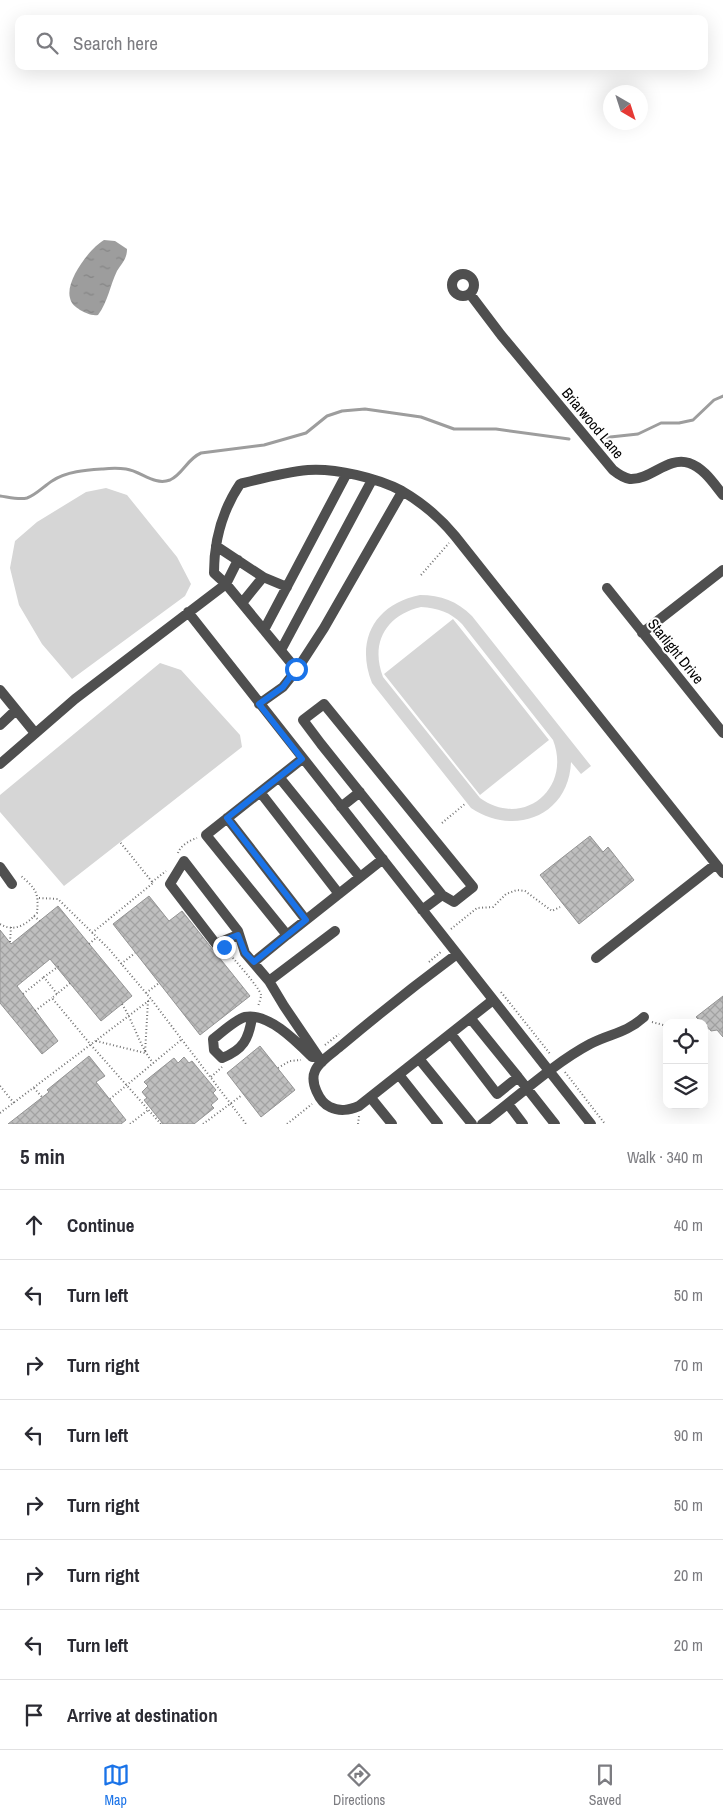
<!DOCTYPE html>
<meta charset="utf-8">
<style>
:root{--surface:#fff;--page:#f2f2f3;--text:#2b2b33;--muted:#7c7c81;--line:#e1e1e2;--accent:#1a73e8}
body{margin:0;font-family:"Archivo Narrow",sans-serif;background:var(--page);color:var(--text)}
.controls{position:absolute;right:15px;bottom:15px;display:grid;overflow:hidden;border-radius:10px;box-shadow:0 5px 20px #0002}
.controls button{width:45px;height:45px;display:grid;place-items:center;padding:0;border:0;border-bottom:1px solid var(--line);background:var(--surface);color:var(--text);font:25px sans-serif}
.compass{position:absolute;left:603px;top:85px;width:45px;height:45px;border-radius:50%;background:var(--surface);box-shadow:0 5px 20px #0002;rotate:141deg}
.stop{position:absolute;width:15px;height:15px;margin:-11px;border:4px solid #1a73e8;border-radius:50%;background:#fff}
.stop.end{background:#1a73e8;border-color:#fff;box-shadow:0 1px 5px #0008}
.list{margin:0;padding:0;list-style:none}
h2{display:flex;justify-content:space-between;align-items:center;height:65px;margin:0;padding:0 20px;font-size:21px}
h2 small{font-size:16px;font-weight:400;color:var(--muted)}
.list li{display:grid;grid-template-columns:32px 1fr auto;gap:15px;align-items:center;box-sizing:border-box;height:70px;padding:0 20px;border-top:1px solid var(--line)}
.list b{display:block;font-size:19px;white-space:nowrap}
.list em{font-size:16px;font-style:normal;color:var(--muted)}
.icon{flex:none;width:28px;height:28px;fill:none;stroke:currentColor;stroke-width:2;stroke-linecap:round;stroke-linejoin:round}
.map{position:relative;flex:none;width:723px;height:1124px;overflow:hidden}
.search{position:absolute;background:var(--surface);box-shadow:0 5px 20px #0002;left:15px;right:15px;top:15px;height:55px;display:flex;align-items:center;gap:12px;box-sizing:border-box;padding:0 18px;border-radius:10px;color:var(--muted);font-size:19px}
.sheet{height:625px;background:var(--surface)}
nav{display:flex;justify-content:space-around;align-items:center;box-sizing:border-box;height:70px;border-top:1px solid var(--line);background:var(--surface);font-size:14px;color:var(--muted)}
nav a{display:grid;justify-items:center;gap:2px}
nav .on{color:var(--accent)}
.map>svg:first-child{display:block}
.grass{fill:#d6d6d6;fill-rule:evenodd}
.water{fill:url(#water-ripples)}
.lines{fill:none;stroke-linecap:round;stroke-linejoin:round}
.stream{stroke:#9d9d9d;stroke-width:3}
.building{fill:url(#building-cross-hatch);stroke:#939393}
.path{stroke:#717171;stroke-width:2;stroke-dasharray:1 2.5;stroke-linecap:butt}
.minor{stroke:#4f4f4f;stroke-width:10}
.route{stroke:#1a73e8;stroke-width:6}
.labels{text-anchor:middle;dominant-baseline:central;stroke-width:4;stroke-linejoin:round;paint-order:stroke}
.street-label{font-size:15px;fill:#000;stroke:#fff}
</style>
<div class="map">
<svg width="723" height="1124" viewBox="0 0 723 1124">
<defs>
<pattern id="water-ripples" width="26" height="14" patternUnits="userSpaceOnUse" patternTransform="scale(1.25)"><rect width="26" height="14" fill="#9d9d9d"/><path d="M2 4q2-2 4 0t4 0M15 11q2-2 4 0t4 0" fill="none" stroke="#858585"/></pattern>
<pattern id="building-cross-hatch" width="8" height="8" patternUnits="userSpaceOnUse" patternTransform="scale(1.25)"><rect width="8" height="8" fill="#bfbfbf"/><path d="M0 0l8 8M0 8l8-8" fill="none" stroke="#a2a2a2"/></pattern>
</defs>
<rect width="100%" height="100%" fill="#fff"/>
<!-- grass -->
<path class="grass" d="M106 488 127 495 177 557 191 584 185 596 72 679 42 644 19 605 10 568 15 541 37 522 86 492Z
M420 595C441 595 457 601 472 616L591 766 581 774 571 762C569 816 514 837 471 808L372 683C355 640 375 604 420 595ZM421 607C438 608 450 612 462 624L553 740C572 789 523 829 480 798L383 677C370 643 386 615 421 607Z
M453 619 549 740 480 795 384 674Z
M160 663 181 670 240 735 242 747 64 886 0 812V795Z"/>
<!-- water -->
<path class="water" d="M104 240 115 241 127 249C127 259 122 263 117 271 110 285 108 302 98 315 91 316 86 313 80 310 76 307 71 304 70 298 65 281 90 248 104 240Z"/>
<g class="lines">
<!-- stream -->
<path class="stream" d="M601 438 638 434 661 423H679L693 420 714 400 723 396
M0 496C8 497 19 500 27 498 36 495 44 486 52 481 67 471 87 470 103 469 111 468 119 468 126 469 141 471 154 486 170 480 183 474 187 459 201 453L264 445 306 433 327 416 342 411 365 409 421 417 454 429H496L569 439"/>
</g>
<!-- building -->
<path class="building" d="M590 836 603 852 608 847 634 880 579 924 540 875Z
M149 896 169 921 182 911 250 996 200 1035 113 924Z
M58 906 132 996 101 1021 50 959 17 986 58 1041 42 1054 0 1003V930L11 944Z
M723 996V1037L717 1030 711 1031 707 1026H705L704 1023H702L696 1017Z
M260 1046 295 1090 261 1117 227 1073Z
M89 1056 105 1076 96 1082 126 1120 121 1124H8L49 1092 47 1090Z
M184 1057 189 1063 192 1061 216 1090 213 1093 218 1099 211 1105 214 1108 194 1124H163L144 1100 147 1098 142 1092 148 1086 144 1082 174 1058 178 1063Z"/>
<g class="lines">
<!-- path -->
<path class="path" d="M421 575 449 543
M442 823 466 803
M178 853C180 846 190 840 197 838
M152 882 166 871
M39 898 58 899 109 949 151 999 246 1124
M34 916 40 921
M0 924C15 933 27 924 37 913 39 892 36 889 20 875
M451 929 477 908 493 907 506 894 517 890 525 891 552 911 560 907
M92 933 153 883 120 842
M10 942 11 927
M89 944 96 938
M226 950C232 957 260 988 261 995 261 998 259 1003 258 1007
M429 962 442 951
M121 964 135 953
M70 983 52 998 91 1045 161 1124
M501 992 551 1055
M146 993 159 983
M23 994 44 977
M57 994 44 977 59 966
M122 1004C134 1023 139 1045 153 1063
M35 1011 52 998
M652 1022 667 1026
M704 1030 709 1028
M96 1041 145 1053 148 1001
M325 1045 339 1034
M278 1068 290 1061 301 1060
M565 1072 605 1124
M211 1077 222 1067
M0 1086 14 1103
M34 1088 42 1097
M110 1099 181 1040
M0 1113 151 999
M130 1124 148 1110
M203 1124 242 1095
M287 1124 312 1104
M358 1124 359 1116"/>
<!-- minor -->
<path class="minor" d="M452 285a11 11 0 1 1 22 0a11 11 0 1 1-22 0Z
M470 294 501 335 613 470C618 474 624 478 630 479 651 480 668 456 689 463 704 468 714 484 723 495
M216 546 263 577
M607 588 723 733
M242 603 263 577 287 587
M188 612 591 1124
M264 630 347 473
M642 633 723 570
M281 650 372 480
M296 669 226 584 214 573C214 540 222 511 240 484 263 478 285 472 308 470 335 468 378 478 402 491 421 502 441 519 455 536L723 873
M0 690 35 733
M259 704 283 687 298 668 324 628 402 492
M0 725 16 710
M0 764 75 699 226 584 238 560
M279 777 360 877
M260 792 339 894
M341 807 360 792
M227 818 306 920
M0 867 12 884
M422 910 442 895 321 744 303 720 324 704 473 887 454 902 442 895
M238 935 216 944 170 884 184 861 238 931 245 953 269 981 284 1006 322 1062
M287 935 383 859
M457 954C418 983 380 1013 342 1045 334 1052 319 1061 315 1071 310 1082 319 1102 330 1107 340 1112 349 1110 359 1106L493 1000
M596 958 716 864
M254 962 287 935 206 835 302 759
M269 981 335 931
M252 1017C249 1039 243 1050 222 1058L214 1050 213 1039C221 1033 236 1019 245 1017 268 1012 297 1042 312 1057H318
M471 1019 518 1077
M451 1034 497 1094 518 1077 555 1124
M420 1060 472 1124
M400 1076 438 1124
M371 1098 392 1124
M508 1104 523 1124
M482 1124C515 1099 554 1063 590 1044 611 1033 625 1034 644 1017"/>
</g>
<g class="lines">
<!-- route -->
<path class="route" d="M224 947 220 942 238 935 245 953 254 962 306 920 227 818 302 759 259 704 283 687 296 669"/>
</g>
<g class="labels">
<!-- street labels -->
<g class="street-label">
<text transform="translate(593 423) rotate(50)">Briarwood Lane</text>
<text transform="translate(676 651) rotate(51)">Starlight Drive</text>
</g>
</g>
</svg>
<div class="controls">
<button><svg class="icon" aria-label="locate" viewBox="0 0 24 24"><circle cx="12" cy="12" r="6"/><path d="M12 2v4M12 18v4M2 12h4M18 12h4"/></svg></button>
<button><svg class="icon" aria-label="layers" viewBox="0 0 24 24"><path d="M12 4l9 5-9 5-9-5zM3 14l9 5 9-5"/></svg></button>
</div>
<svg class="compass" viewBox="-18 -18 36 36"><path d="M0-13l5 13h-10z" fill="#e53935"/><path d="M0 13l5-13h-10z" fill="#7c7c81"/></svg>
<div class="stop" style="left:296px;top:669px"></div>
<div class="stop end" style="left:224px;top:947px"></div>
<div class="search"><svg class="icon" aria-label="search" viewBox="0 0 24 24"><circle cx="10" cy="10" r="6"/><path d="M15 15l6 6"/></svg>Search here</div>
</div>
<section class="sheet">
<h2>5 min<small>Walk · 340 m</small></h2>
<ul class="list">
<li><svg class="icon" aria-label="ahead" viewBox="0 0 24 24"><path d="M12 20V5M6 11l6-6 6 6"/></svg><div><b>Continue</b></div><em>40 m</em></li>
<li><svg class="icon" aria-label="left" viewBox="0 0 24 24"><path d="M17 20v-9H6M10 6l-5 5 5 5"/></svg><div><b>Turn left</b></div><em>50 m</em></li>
<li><svg class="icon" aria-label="right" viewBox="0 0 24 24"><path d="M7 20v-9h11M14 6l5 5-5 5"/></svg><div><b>Turn right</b></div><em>70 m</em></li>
<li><svg class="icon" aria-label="left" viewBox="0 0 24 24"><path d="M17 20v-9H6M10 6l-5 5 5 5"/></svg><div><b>Turn left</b></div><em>90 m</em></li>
<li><svg class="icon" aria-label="right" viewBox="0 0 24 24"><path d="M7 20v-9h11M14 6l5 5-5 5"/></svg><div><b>Turn right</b></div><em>50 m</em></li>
<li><svg class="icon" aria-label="right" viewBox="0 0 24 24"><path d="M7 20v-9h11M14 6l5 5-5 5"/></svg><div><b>Turn right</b></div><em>20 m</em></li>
<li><svg class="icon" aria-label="left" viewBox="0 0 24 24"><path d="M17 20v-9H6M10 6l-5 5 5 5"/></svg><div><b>Turn left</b></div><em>20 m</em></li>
<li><svg class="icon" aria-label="arrive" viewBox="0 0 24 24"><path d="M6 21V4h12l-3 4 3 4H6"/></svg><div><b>Arrive at destination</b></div></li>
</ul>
</section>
<nav>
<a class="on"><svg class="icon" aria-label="map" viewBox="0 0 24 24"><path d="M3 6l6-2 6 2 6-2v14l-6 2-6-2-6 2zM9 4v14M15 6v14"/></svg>Map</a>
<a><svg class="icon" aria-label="directions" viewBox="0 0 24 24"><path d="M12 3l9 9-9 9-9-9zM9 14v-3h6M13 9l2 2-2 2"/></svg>Directions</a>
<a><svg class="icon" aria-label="saved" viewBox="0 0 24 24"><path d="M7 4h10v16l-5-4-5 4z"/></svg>Saved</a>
</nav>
